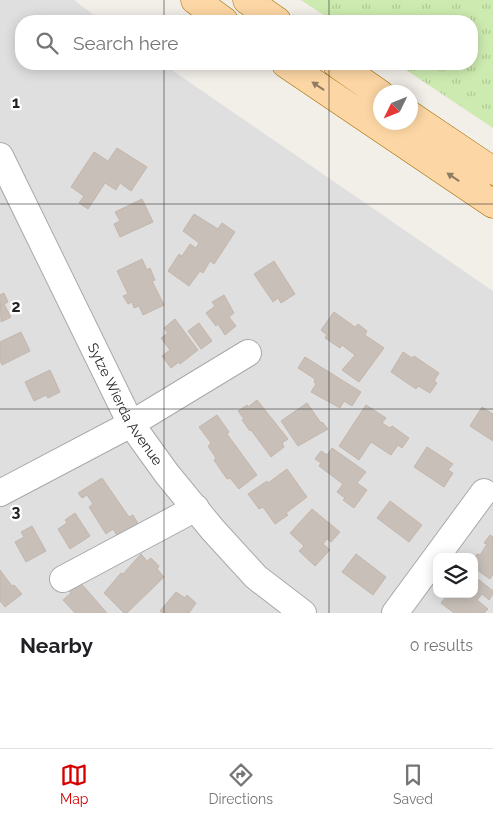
<!DOCTYPE html>
<style>
:root{--surface:#fff;--page:#f6f6f6;--text:#202124;--muted:#757577;--line:#e0e0e0;--accent:#d40000}
body{margin:0;font-family:Raleway,sans-serif;background:var(--page);color:var(--text)}
.controls{position:absolute;right:15px;bottom:15px;display:grid;overflow:hidden;border-radius:10px;box-shadow:0 2px 12px #0003}
.controls button{width:45px;height:45px;display:grid;place-items:center;padding:0;border:0;border-bottom:1px solid var(--line);background:var(--surface);color:var(--text);font:25px sans-serif}
.compass{position:absolute;left:373px;top:85px;width:45px;height:45px;border-radius:50%;background:var(--surface);box-shadow:0 2px 12px #0003;rotate:227deg}
.list{margin:0;padding:0;list-style:none}
h2{display:flex;justify-content:space-between;align-items:center;height:65px;margin:0;padding:0 20px;font-size:21px}
h2 small{font-size:16px;font-weight:400;color:var(--muted)}
.icon{flex:none;width:28px;height:28px;fill:none;stroke:currentColor;stroke-width:2;stroke-linecap:round;stroke-linejoin:round}
.map{position:relative;flex:none;width:493px;height:613px;overflow:hidden}
.search{position:absolute;background:var(--surface);box-shadow:0 2px 12px #0003;left:15px;right:15px;top:15px;height:55px;display:flex;align-items:center;gap:12px;box-sizing:border-box;padding:0 18px;border-radius:20px;color:var(--muted);font-size:19px}
.sheet{height:135px;background:var(--surface)}
nav{display:flex;justify-content:space-around;align-items:center;box-sizing:border-box;height:70px;border-top:1px solid var(--line);background:var(--surface);font-size:14px;color:var(--muted)}
nav a{display:grid;justify-items:center;gap:2px}
nav .on{color:var(--accent)}
.map>svg:first-child{display:block}
.residential{fill:#e0dfdf;fill-rule:evenodd}
.grass{fill:url(#grass-tufts)}
.building{fill:#c7bfb8;stroke:#c4b6ab}
.lines{fill:none;stroke-linecap:round;stroke-linejoin:round}
.minor-casing{stroke:#a9a9a9;stroke-width:28}
.major-casing{stroke:#a06b00;stroke-width:29}
.minor{stroke:#fff;stroke-width:26}
.major{stroke:#fcd6a4;stroke-width:28}
.oneway{fill:#8f7c63}
.grid{fill:none;stroke:#222;stroke-width:1;stroke-opacity:0.55}
.labels{text-anchor:middle;dominant-baseline:central;stroke-width:4.5;stroke-linejoin:round;paint-order:stroke}
.street-label{font-size:14px;fill:#222;stroke:#fff}
.grid-label{font-size:16px;text-anchor:middle;font-weight:bold;fill:#222;stroke:#fff;stroke-width:4.5;stroke-linejoin:round;paint-order:stroke}
</style>
<div class="map">
<svg width="493" height="613" viewBox="0 0 493 613">
<defs>
<pattern id="grass-tufts" width="24" height="20" patternUnits="userSpaceOnUse" patternTransform="scale(1.25)"><rect width="24" height="20" fill="#cdebb0"/><path d="M3 7l-1-3M5 7V3M7 7l1-3M15 17l-1-3M17 17v-4M19 17l1-3" fill="none" stroke="#b0c997"/></pattern>
</defs>
<rect width="100%" height="100%" fill="#f2efe9"/>
<!-- residential -->
<path class="residential" d="M0 0H74L102 21H21V64H163L493 291V613H0ZM437 557H474V594H437Z"/>
<!-- grass -->
<path class="grass" d="M301 0H493V128L397 64H472V21H333Z"/>
<!-- building -->
<path class="building" d="M117 148 147 167 131 191 120 183 116 190 105 183 88 209 79 203 84 196 71 187 94 152 108 161Z
M142 199 153 222 120 237 114 224 120 221 115 212Z
M194 214 218 229 222 223 235 232 214 264 210 261 203 273 200 271 189 286 168 271 179 254 182 256 190 244 196 248 199 243 183 231Z
M142 259 147 270 150 268 155 280 152 281 164 305 143 315 139 306 134 308 132 302 128 304 123 296 128 294 117 271Z
M274 261 295 294 281 303 278 298 273 302 254 274Z
M4 293 8 302 4 304 11 317 1 322 0 295Z
M224 295 234 313 229 317 236 326 225 335 218 324 216 326 206 313 215 306 212 302Z
M334 312 355 327 358 324 367 331 365 335 384 348 359 382 342 370 355 355 342 345 340 348 325 338 327 335 321 330Z
M175 319 198 350 180 364 179 362 171 368 162 356 170 350 161 338 168 333 164 328Z
M199 323 212 341 201 349 188 331Z
M21 332 30 351 2 365 0 360V342Z
M403 352 412 358 414 356 439 373 434 381 437 383 430 393 418 386 416 389 391 372Z
M305 357 361 392 352 406 344 401 340 408 311 392 316 384 314 382 315 379 298 368Z
M50 370 60 392 48 398 46 395 34 401 25 382Z
M257 400 288 439 282 443 284 447 271 457 251 430 250 431 242 420 244 419 238 411 247 405 248 407Z
M307 403 321 423 322 422 328 429 298 446 281 421Z
M366 405 386 418 382 423 390 428 392 426 409 438 402 448 398 445 391 455 371 442 359 460 339 446Z
M482 407 493 414V441L470 426Z
M217 415 229 432 227 434 257 475 239 489 230 478 227 479 214 460 216 458 208 446 211 443 199 427Z
M427 447 453 464 448 470 453 473 444 487 414 467Z
M332 448 366 472 357 483 367 490 354 508 343 500 345 498 337 492 343 484 319 466 321 463 315 459 321 451 327 455Z
M287 469 307 497 286 513 288 515 275 524 263 507 259 509 248 494 267 481 268 483Z
M102 478 129 517 133 515 140 527 120 540 113 529 106 534 89 507 93 504 87 495 82 498 78 493Z
M390 501 422 525 409 542 377 518Z
M312 509 340 532 331 542 327 539 323 544 330 550 315 566 299 551 304 546 290 533Z
M75 513 90 536 70 549 58 529 67 523 65 520Z
M32 526 46 551 26 562 15 542 24 537 21 532Z
M490 535 493 537V574L490 579 474 568V558L477 554 480 555 487 544 484 543Z
M141 554 147 561 151 558 159 566 157 569 164 577 127 613H124L104 593 121 573 123 574Z
M356 554 386 577 373 595 342 572Z
M0 570 12 586 14 585 22 594 5 607 0 601Z
M474 576 493 591V594L489 600 482 594 477 600 488 609 484 613H454L441 603 448 594H474Z
M78 580 107 613H75L63 600 71 593 68 589Z
M176 592 185 598 187 595 196 603 189 613H163L160 611Z"/>
<g class="lines">
<!-- minor casing -->
<g class="minor-casing">
<g id="minor">
<path id="s1" d="M0 156 131 424 167 474 213 530 256 577 303 613"/>
<path d="M0 493 131 424 248 353"/>
<path d="M63 579 196 508"/>
<path d="M395 613 484 492"/>
</g>
</g>
<!-- major casing -->
<g class="major-casing">
<path id="major" d="M195 0 224 21
M247 0 277 21
M286 64 493 204
M337 64 380 94
M410 115 493 171"/>
</g>
<!-- minor -->
<use href="#minor" class="minor"/>
<!-- major -->
<use href="#major" class="major"/>
</g>
<!-- one-way arrows -->
<defs><path id="oneway-solid" d="M-6-.8H1V-3.2L6.5 0L1 3.2V.8H-6Z" transform="scale(1.25)"/></defs>
<g class="oneway">
<use href="#oneway-solid" transform="translate(318 86) rotate(-146)"/>
<use href="#oneway-solid" transform="translate(453 177) rotate(-146)"/>
</g>
<!-- grid -->
<path class="grid" d="M164 0V21M329 0V21M164 64V613M329 64V613M0 204H493M0 409H493"/>
<g class="labels">
<!-- street labels -->
<g class="street-label">
<text stroke="none"><textPath href="#s1" startOffset="278">Sytze Wierda Avenue</textPath></text>
</g>
</g>
<g class="grid-label">
<text x="16" y="108">1</text>
<text x="16" y="312">2</text>
<text x="16" y="517">3</text>
</g>
</svg>
<div class="controls">
<button><svg class="icon" aria-label="layers" viewBox="0 0 24 24"><path d="M12 4l9 5-9 5-9-5zM3 14l9 5 9-5"/></svg></button>
</div>
<svg class="compass" viewBox="-18 -18 36 36"><path d="M0-13l5 13h-10z" fill="#e53935"/><path d="M0 13l5-13h-10z" fill="#757577"/></svg>
<div class="search"><svg class="icon" aria-label="search" viewBox="0 0 24 24"><circle cx="10" cy="10" r="6"/><path d="M15 15l6 6"/></svg>Search here</div>
</div>
<section class="sheet">
<h2>Nearby<small>0 results</small></h2>
<ul class="list">
</ul>
</section>
<nav>
<a class="on"><svg class="icon" aria-label="map" viewBox="0 0 24 24"><path d="M3 6l6-2 6 2 6-2v14l-6 2-6-2-6 2zM9 4v14M15 6v14"/></svg>Map</a>
<a><svg class="icon" aria-label="directions" viewBox="0 0 24 24"><path d="M12 3l9 9-9 9-9-9zM9 14v-3h6M13 9l2 2-2 2"/></svg>Directions</a>
<a><svg class="icon" aria-label="saved" viewBox="0 0 24 24"><path d="M7 4h10v16l-5-4-5 4z"/></svg>Saved</a>
</nav>
